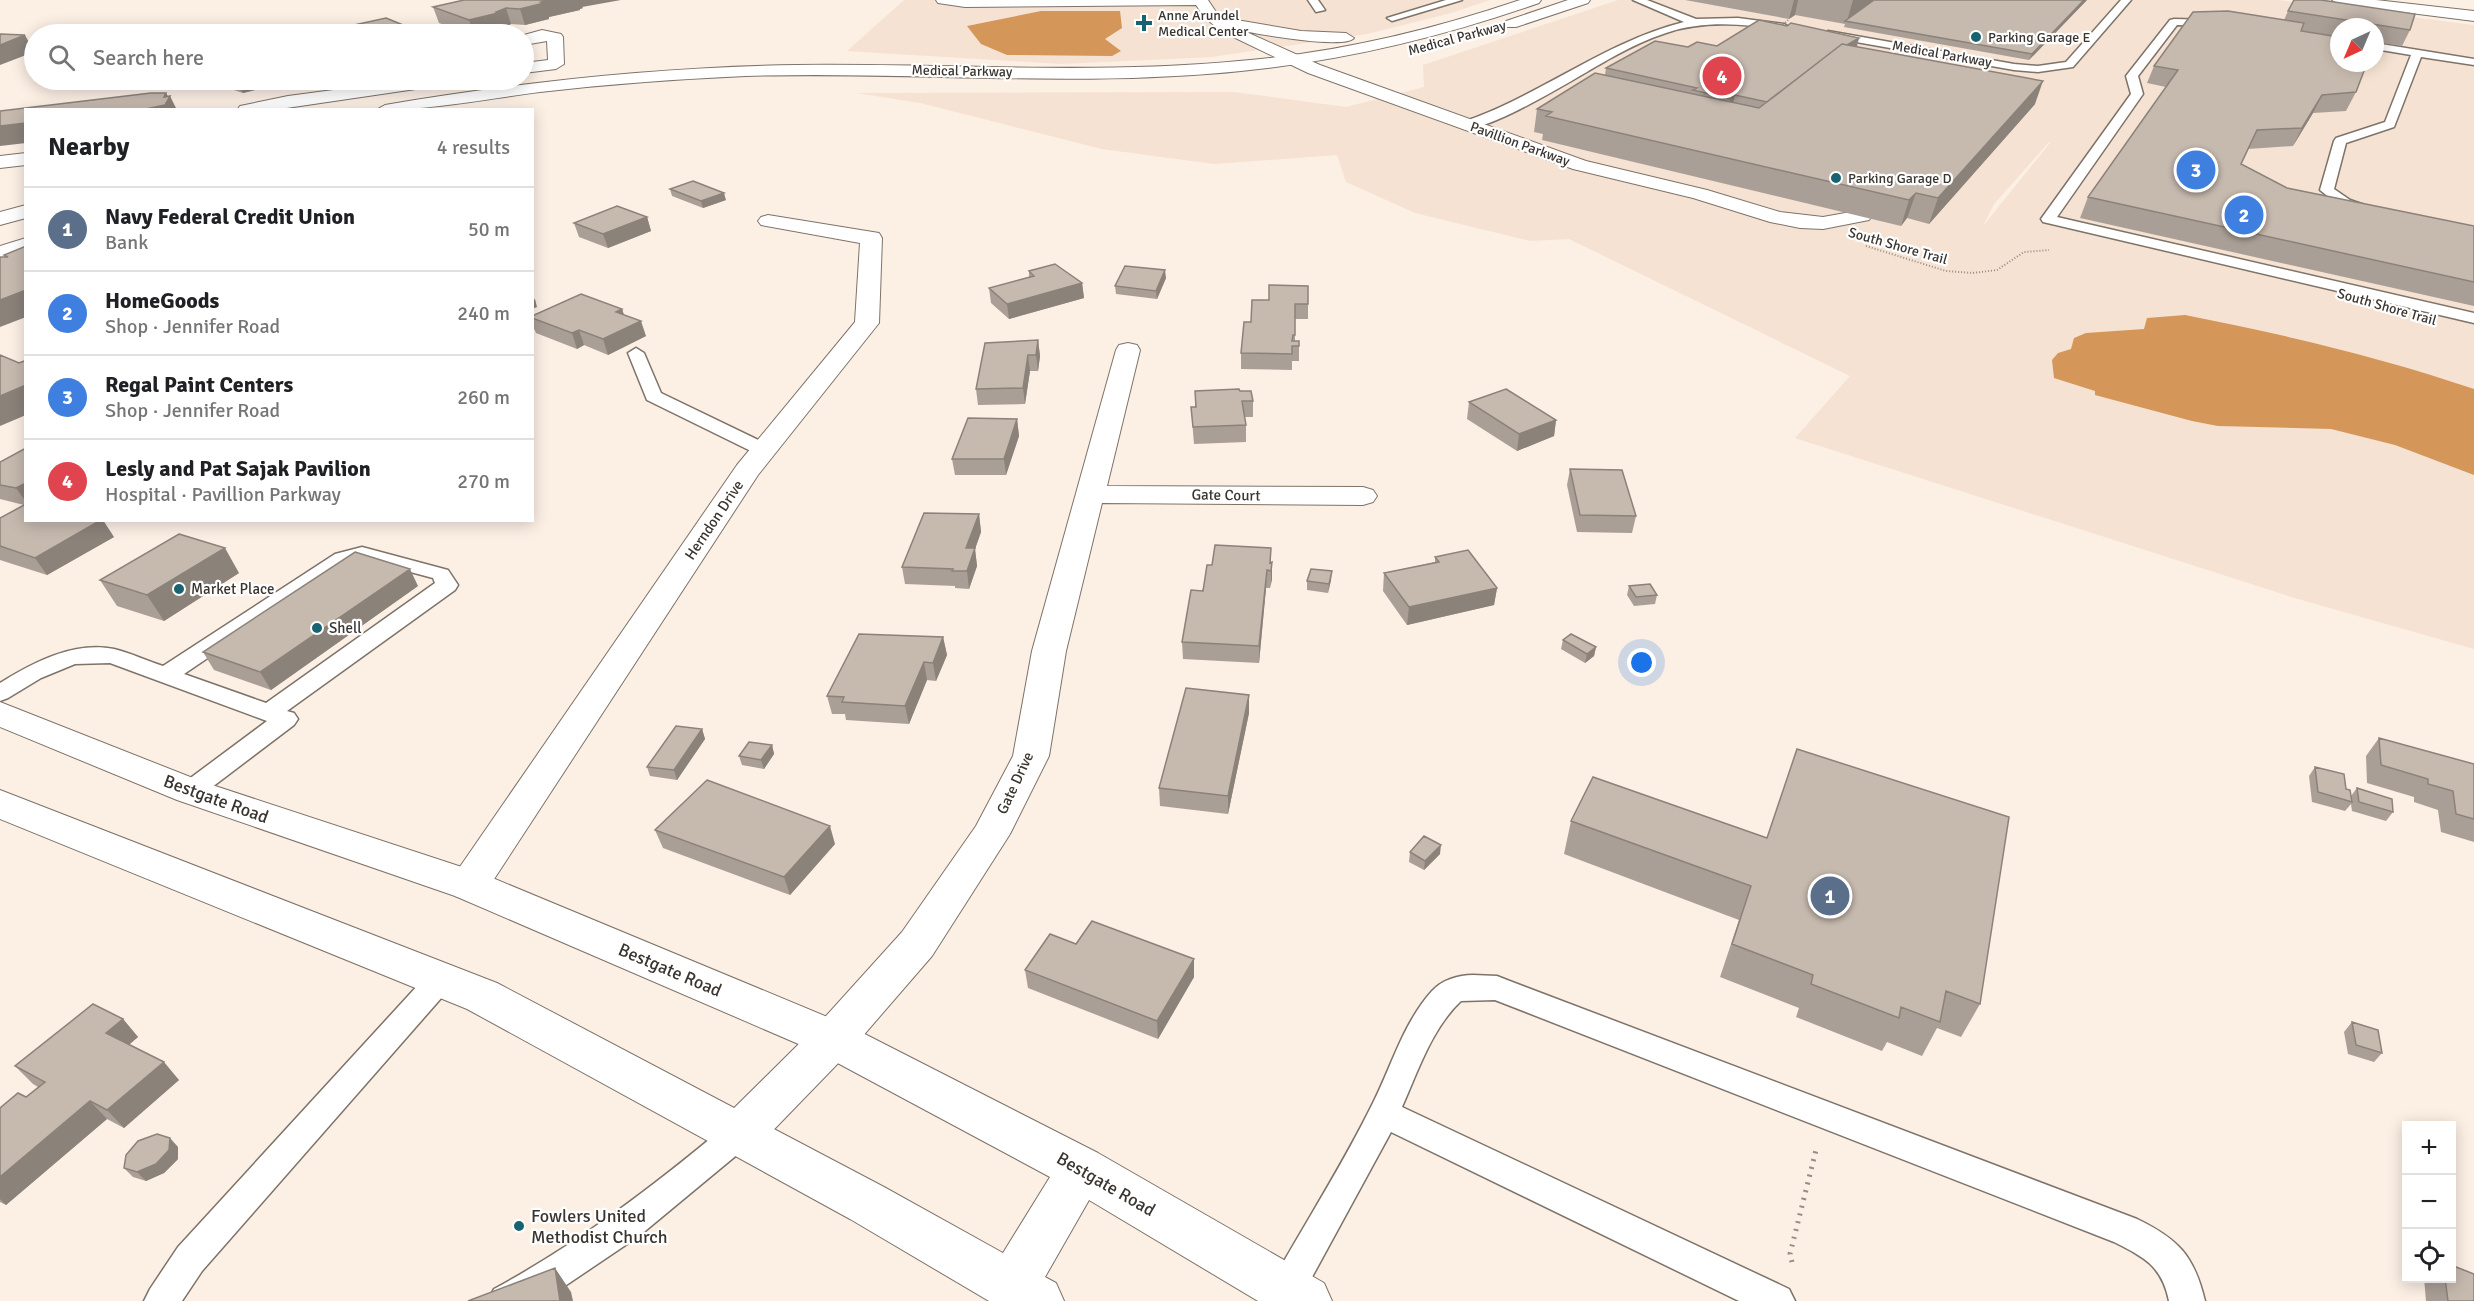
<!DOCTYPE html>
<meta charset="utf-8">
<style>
:root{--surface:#fff;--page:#f6f6f6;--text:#202124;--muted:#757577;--line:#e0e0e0;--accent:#196270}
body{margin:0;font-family:Signika,sans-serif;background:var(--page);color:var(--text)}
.controls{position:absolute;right:18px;bottom:18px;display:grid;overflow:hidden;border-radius:0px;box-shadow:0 3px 15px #0003}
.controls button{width:54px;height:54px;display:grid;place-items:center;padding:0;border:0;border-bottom:2px solid var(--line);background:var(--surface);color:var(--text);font:30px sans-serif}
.compass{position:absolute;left:2330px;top:18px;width:54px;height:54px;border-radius:50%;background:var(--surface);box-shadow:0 3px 15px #0003;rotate:224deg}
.you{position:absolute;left:1642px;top:663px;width:21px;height:21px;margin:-15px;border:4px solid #fff;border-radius:50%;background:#1a73e8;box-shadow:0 0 0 9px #1a73e833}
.badge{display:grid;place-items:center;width:39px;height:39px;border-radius:50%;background:var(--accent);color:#fff;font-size:20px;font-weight:700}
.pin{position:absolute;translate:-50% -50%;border:3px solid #fff;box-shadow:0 2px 6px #0006}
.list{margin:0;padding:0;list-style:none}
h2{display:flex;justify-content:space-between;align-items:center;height:78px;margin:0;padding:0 24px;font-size:26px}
h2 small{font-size:20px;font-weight:400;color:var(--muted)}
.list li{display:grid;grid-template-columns:39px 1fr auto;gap:18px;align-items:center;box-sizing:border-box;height:84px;padding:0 24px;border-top:2px solid var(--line)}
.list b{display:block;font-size:22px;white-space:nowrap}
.list p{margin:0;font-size:20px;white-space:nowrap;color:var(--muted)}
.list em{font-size:20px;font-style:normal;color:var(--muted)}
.icon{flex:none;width:33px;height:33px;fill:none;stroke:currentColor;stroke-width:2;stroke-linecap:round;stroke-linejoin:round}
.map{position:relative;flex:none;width:2474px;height:1301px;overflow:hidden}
.search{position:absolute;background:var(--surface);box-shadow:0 3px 15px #0003;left:24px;top:24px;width:510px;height:66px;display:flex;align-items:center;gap:15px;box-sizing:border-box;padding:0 21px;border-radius:33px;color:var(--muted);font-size:22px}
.panel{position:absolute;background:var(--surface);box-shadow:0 3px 15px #0003;left:24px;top:108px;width:510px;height:414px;border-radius:0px}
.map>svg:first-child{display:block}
.built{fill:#f5e2d2;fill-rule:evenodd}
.water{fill:#d49659}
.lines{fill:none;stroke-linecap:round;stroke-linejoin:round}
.service-casing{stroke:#7e7369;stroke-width:3}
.minor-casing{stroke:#7e7369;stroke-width:2}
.secondary-casing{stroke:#7e7369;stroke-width:2}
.path-far1{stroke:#968d86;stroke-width:2;stroke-dasharray:1 2;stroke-linecap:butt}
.path{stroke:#968d86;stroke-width:5;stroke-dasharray:2 6;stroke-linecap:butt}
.service{fill:#fff;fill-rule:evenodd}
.minor{fill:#fff;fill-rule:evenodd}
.secondary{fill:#fff;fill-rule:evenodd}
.path-bridge{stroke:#968d86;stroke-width:2;stroke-dasharray:1 2;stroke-linecap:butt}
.wall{fill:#aa9f96}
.shaded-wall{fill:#8b827a}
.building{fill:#c6b9ae;stroke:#8b827a;stroke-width:1.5}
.poi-dot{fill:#196270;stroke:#fff;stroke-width:2}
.labels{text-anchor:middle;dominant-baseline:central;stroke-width:4.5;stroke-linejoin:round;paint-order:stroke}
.far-poi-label{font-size:14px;fill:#3a3530;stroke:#fff;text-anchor:start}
.far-street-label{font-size:14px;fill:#3a3530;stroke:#fff}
.street-label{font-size:15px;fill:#3a3530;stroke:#fff}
.poi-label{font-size:15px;fill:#3a3530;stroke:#fff;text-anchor:start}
.near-street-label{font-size:18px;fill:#3a3530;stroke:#fff}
.near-poi-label{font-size:18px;fill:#3a3530;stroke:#fff;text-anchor:start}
</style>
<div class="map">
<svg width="2474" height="1301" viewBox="0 0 2474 1301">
<rect width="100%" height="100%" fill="#fcefe4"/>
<!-- built -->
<path class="built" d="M904 0H1490L1451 13 1367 34 1212 57 1061 64 847 51Z
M1618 0H2278L2474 25V649L2298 599 1795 438 1850 376 1569 239 1530 241 1415 213 1346 182 1337 155 1214 164 1102 149 920 103 857 93 1234 92 1346 107 1424 87 1423 65ZM2339 27H2375V63H2339ZM2049 142 2050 143 1983 226 1994 204Z"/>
<!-- water -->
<path class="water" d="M1041 11H1120L1122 28 1105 39 1121 51 1112 56 1007 55 981 44 967 26Z
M2185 315C2282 334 2380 357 2474 389V475L2395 445 2331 429 2218 426 2192 421 2095 395V391L2054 378 2052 360 2058 353 2071 349 2074 338 2086 333 2144 329 2147 318Z"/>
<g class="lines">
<!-- service casing -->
<g class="service-casing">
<path id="service" d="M1308 0H1318L1325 10 1316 12Z
M1446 0H1462L1392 21 1387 18Z
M1633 0H1647L1696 19 1738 18 1784 24 1789 27 1784 30C1744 24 1705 20 1666 33 1647 39 1629 48 1611 58 1585 72 1488 134 1463 128L1461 125 1463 122C1540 96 1604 42 1684 22Z
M2121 0H2131L2073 67 2038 72 2014 70 1828 37 1823 34 1828 31 2014 64 2038 66 2066 62Z
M2174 19 2216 20 2221 23 2216 26 2177 25 2138 76 2143 94 2057 217 2474 313V323L2043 222 2041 219 2131 94 2126 76 2170 20Z
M2375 43 2474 59V65L2421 57 2394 127 2346 143 2334 189 2350 200 2373 208 2375 211 2368 215 2340 206 2320 190 2334 141 2336 138 2385 122 2411 55 2375 49Z
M636 348 644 353 661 393 771 446 773 450 771 454H757L647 400 628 353Z
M362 547 448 570 458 585 455 590 287 711 294 713 298 719 294 725 199 797 190 800 181 797 177 791 181 785 267 721 110 663 75 664 41 678 8 698 0 701V683C34 662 74 641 114 649 131 653 147 661 163 666L335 554ZM362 559 433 578 435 583 266 703 184 674 349 562Z
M440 968 450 972 454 980 450 988 202 1271 182 1301H144L150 1289 178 1247 430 972Z
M1473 975 1497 976 1507 980 2137 1219C2178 1239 2194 1255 2205 1301H2169C2162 1266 2144 1257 2114 1242L1495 1000 1461 1001C1432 1028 1418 1071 1402 1107L1789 1289 1795 1301H1739L1391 1132 1299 1301H1275L1270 1289 1275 1277C1307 1220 1343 1164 1372 1105 1391 1068 1403 1023 1432 991 1442 980 1458 975 1473 975Z
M739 1120 750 1124 755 1134 750 1144 639 1236 550 1296 541 1301H488L494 1289C579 1243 654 1186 728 1124Z"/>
</g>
<!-- minor casing -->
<g class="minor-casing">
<path id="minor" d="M936 0H1208L1216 12 1233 26 1320 65 1586 161 1707 190 1780 212 1823 217 1862 210 1869 212 1872 216 1869 220 1823 229 1800 228 1770 222 1693 198 1573 169 1308 73 1223 32 1205 18 1196 5 965 7 938 3Z
M542 30 561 34 563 37 564 64 556 69 524 73V63L548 60 547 41 524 45V35Z
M409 80H451L449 84 443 85 273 110H237L240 106 288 96Z
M26 153V165L0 168V156Z
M768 215 879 233 882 238 879 323 758 475 483 896 469 900 455 896 449 885 455 874 737 465 855 322 860 243 761 225 758 221 761 217Z
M26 238V251L0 260V246Z
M1128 343 1137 345 1140 350 1107 486 1363 487 1373 490 1377 496 1373 502 1363 505 1102 503 1066 651 1049 756 1010 834 932 956 849 1052 755 1149 739 1155 723 1149 716 1134 723 1119 817 1026 902 932 976 826 1013 756 1032 651 1116 350 1119 345Z"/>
</g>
<!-- secondary casing -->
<g class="secondary-casing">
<path id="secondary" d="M1520 0H1541L1539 3C1442 37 1343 61 1241 71 1077 88 911 71 746 76 677 79 609 84 540 92 485 99 432 110 376 110L385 105C521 82 659 67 797 65 944 63 1092 75 1239 61 1335 53 1429 31 1520 0Z
M1568 0H1590L1588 3 1516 27H1506L1503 24 1506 21Z
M2332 0H2376L2474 11V21L2339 4Z
M1219 17 1301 31 1346 33 1354 38C1343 51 1234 30 1214 25L1211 22Z
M26 205V218L0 225V212Z
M0 702 203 782 483 874 849 1026 1098 1153 1324 1283 1332 1301H1258L1089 1200 1045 1277 1056 1283 1064 1301H989L850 1219 467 1009 0 819V790L497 983 884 1187 1003 1253 1050 1177 817 1052 455 896 177 800 0 727Z"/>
</g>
<!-- path-far1 -->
<path class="path-far1" d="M1866 246 1946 271 1973 273 1997 270 2024 252 2049 250"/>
<!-- path -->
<path class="path" d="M1792 1262 1790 1254 1816 1150"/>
<!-- service -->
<use href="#service" class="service"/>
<!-- minor -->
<use href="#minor" class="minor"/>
<!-- secondary -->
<use href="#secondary" class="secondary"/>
<!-- path-bridge -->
<path class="path-bridge" d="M1781 27 1789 19"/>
</g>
<!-- wall -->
<path class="wall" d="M1685 0H2087L2029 60 1844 27 1845 24 1795 15 1789 19Z
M433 7H582L583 8 580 9V10L549 17V19L525 25 511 24 503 28V30L483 34H469L439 23Z
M2288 11 2410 30 2402 46 2375 42V27H2339V37L2356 92 2346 111 2313 113 2293 146 2248 149 2241 164 2287 188 2474 226V306L2080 218 2088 197 2166 87 2147 83 2154 66 2284 20Z
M1859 38 1857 47 2035 104 1929 224 1907 218 1901 226 1542 140 1543 134 1534 132 1537 109 1605 75 1606 68 1688 47Z
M217 80H292H282V82L278 83 279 84 243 93 234 90 228 84Z
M670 189 726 200 703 208 672 196Z
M647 217 651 231 608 248 579 237 574 223Z
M1029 271 1082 283 1084 298 1009 319 991 303 989 288 1029 277Z
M1166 278 1157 299 1116 294 1115 286Z
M1252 300 1308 304V319H1295V341H1299V361H1292V370L1241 369V353L1251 322Z
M622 309 624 315 646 336 608 355 584 345 577 349 536 333 532 324V316Z
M1038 340 1040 356 1038 371H1030L1025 404 978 405 976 389Z
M1195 391H1240L1253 401V417H1244L1246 425V442L1194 444 1191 407H1195Z
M1469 402 1556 420 1554 436 1517 451 1467 419Z
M1017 419 1019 436 1006 475H955L952 459Z
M26 448V520L114 537 47 575 0 560V518L24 505 0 499V462Z
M1570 469 1636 516 1632 533 1577 532 1567 485Z
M979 514 981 532 975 549 977 566 969 589 955 588V586L905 584 902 567Z
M1435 557 1497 588 1494 605 1407 625 1383 591 1384 573 1435 562Z
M1272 562 1270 588H1266L1259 663 1183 659 1182 642 1212 565Z
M239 573 164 621 117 606 100 580Z
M1331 580 1328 593 1307 590V581Z
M418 586 271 690 214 670 203 652Z
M1629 586 1657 595 1655 604 1634 606 1627 595Z
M943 637 947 655 936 681 927 680 909 724 846 720 845 714H832L827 696Z
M1563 640 1596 647 1594 656 1585 663 1561 649Z
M1249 695V713L1228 814 1160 806 1159 788Z
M702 729 705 739 677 780 650 776 647 767Z
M2379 738 2474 764V842L2441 832 2438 810 2414 802V797L2367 783 2366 756Z
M772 745 774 754 764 769 742 765 739 756Z
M1797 749 1980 1004 1961 1037 1937 1028 1922 1056 1887 1042 1882 1051 1796 1017 1799 1008 1720 977 1739 920 1564 854 1571 821 1767 838Z
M2315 767 2346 789 2351 796 2357 788 2393 812 2386 821 2352 811 2351 804 2345 811 2312 802 2309 776Z
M655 830 835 844 790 895 663 848Z
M1410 852 1440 854 1424 870 1409 862Z
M1076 944 1194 959V977L1158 1039 1028 988 1025 970Z
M123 1019 138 1037 129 1044 179 1080 124 1128 107 1119 6 1205 0 1202V1108L26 1097 38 1087 33 1084 15 1066Z
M2352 1022 2382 1053 2374 1062 2348 1054 2344 1032Z
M178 1147V1159L164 1173 146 1181 133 1177 124 1168Z
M2424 1278H2451L2474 1301H2426Z"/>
<!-- shaded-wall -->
<path class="shaded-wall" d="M549 0H621L582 7 583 8 580 9V10L549 17V19L525 25 520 9Z
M1794 0H1798L1795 15 1789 19Z
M1853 0H1881L1847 21Z
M2084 0H2087L2029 60 2032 54Z
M506 8 511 24 503 28V30L483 34H474L469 20Z
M420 32 421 34H408Z
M25 35 34 52 0 65V45Z
M1859 38 1854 55 1841 49Z
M237 80H282V82L278 83 279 84 243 93Z
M2043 81 2035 104 1929 224 1938 198Z
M166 93 169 98 170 96 177 110H141L164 97Z
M1735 95 1731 114 1726 117 1730 99Z
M2322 95 2313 113 2293 146 2302 128Z
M26 123V143L0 146V126Z
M724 193 726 200 703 208 701 201Z
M1916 193 1907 218 1901 226 1909 200Z
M647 217 651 231 608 248 603 234Z
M1165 270 1166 278 1157 299 1156 291Z
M1082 283 1084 298 1009 319 1007 304Z
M26 290V317L0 327V300Z
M535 299 537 307 532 309V300Z
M622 309 627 324 616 312Z
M641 321 646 336 608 355 603 339Z
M579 330 584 345 577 349 572 333Z
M1038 340 1040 356 1038 371 1036 355Z
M1028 355 1030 371 1025 404 1023 388Z
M26 385V415L0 426V396Z
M1017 419 1019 436 1006 475 1004 459Z
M1556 420 1554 436 1517 451 1519 434Z
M26 483V502L16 488Z
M979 514 981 532 975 549 977 566 969 589 967 571 966 548Z
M101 520H103L114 537 47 575 35 558Z
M225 548 239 573 164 621 147 595Z
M1272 562V580L1270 588 1271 571Z
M410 569 418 586 271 690 260 672Z
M1267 570 1266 588 1259 663V646Z
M1332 571 1331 580 1328 593 1329 584Z
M1497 588 1494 605 1407 625 1409 607Z
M943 637 947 655 936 681 933 663Z
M1596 647 1594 656 1585 663 1587 654Z
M924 662 927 680 909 724 905 706Z
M1249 695V713L1228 814V796Z
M702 729 705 739 677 780 674 770Z
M772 745 774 754 764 769 761 760Z
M830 826 835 844 790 895 784 877Z
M1441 845 1440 854 1424 870 1425 861Z
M1194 959V977L1158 1039 1157 1021Z
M123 1019 138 1037 122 1051 106 1033Z
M164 1062 179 1080 124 1128 107 1110Z
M90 1101 107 1119 6 1205 0 1199V1177Z
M170 1138 178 1147V1159L164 1173 146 1181 137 1172Z
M555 1268 571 1292 573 1301H560Z"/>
<!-- building -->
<path class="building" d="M464 0H549L541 2 544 3 520 9 506 8 496 12 498 13 469 20 433 7Z
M1874 0H2084L2032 54 1845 21Z
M2294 0H2321L2415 14 2410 30 2288 11Z
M2228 11 2304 23 2301 31 2339 37V63H2367L2356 92 2322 95 2302 128 2257 130 2241 164 2287 188 2474 226V282L2088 197 2178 70 2154 66 2193 12Z
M386 18 420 32 408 34H313Z
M1759 20 1787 26 1791 23 1859 38 1847 45 1842 44 1767 102 1735 95 1730 99 1693 90 1697 88 1606 68 1655 41 1688 47 1697 42 1717 46Z
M0 34 25 35 0 45Z
M1842 44 2043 81 1938 198 1916 193 1909 200 1546 116 1552 112 1537 109 1595 73 1759 108Z
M151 93H166L164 97 170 96 165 105 141 110H26V123L0 126V111Z
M693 181 724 193 701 201 670 189Z
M617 206 647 217 603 234 574 223Z
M26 246V290L0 300V257H8L4 255Z
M1055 264 1082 283 1007 304 989 288 1034 276 1029 271Z
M1125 266 1165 270 1156 291 1115 286Z
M1269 285 1308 286V304H1295V335H1293L1292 341H1299V346H1292V354L1241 353 1244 322H1251L1252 300H1269Z
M581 294 622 309 616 312 641 321 603 339 579 330 572 333 532 318V316Z
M1038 340 1036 355H1028L1023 388 976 389 985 343Z
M0 355 19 363 24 361 26 362V385L0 396Z
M1239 389 1240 391H1251L1253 401H1242L1246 425 1193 427 1191 407H1196L1195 391Z
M1506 389 1556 420 1519 434 1469 402Z
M968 418 1017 419 1004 459H952Z
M26 448V483L16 488 0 485V462Z
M1570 469 1622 470 1636 516 1580 515Z
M26 504V520H101L35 558 0 546V518Z
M924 513 979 514 966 548H975L967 571H952L953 569 902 567Z
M179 534 225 548 147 595 100 580Z
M1215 545 1271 548 1270 563 1272 562 1271 571 1267 570 1259 646 1182 642 1191 590 1203 591 1207 565H1212Z
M1468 550 1497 588 1409 607 1384 573 1439 562 1435 557Z
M355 552 410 569 260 672 203 652Z
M1311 569 1332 571 1329 584 1307 581Z
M1650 584 1657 595 1636 597 1629 586Z
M859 634 943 637 933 663 924 662 905 706 842 702 844 697 827 696Z
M1571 634 1596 647 1587 654 1563 640Z
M1186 688 1249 695 1228 796 1159 788Z
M676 726 702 729 674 770 647 767Z
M2379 738 2474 764V819L2456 814 2453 791 2428 784V779L2381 765Z
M749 742 772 745 761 760 739 756Z
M1797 749 2009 817 1980 1004 1946 991 1940 1022 1901 1007 1899 1018 1811 984 1813 975 1732 944 1751 886 1571 821 1593 777 1767 838Z
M2315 767 2344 774 2346 789 2350 790 2352 802 2318 792Z
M707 780 830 826 784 877 655 830Z
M2357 788 2392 799 2393 812 2359 802Z
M1424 836 1441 845 1425 861 1410 852Z
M1092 921 1194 959 1157 1021 1025 970 1050 934 1076 944Z
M93 1004 123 1019 106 1033 164 1062 107 1110 90 1101 0 1177V1108L18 1093 26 1097 45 1082 15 1066Z
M2352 1022 2378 1030 2382 1053 2356 1045Z
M157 1134 170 1138 169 1150 156 1164 137 1172 124 1168 126 1155 138 1141Z
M2451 1265 2474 1274V1301H2448L2445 1278H2451Z
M555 1268 560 1301H468Z"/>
<!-- markers -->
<g class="poi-dot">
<path d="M1141 14h6v6h6v6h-6v6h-6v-6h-6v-6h6z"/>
<circle cx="1976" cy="37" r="6"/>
<circle cx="1836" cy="178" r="6"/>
<circle cx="179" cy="589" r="6"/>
<circle cx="317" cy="628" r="6"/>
<circle cx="519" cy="1226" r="6"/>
</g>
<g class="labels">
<!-- far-poi labels -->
<g class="far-poi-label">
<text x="1158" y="15">Anne Arundel<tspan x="1158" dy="16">Medical Center</tspan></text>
<text x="1988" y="37">Parking Garage E</text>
<text x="1848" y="178">Parking Garage D</text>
</g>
<!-- far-street labels -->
<g class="far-street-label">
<text transform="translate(1457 38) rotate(-15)">Medical Parkway</text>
<text transform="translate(1942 54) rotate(10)">Medical Parkway</text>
<text transform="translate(962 71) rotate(1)">Medical Parkway</text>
<text transform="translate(1520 144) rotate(20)">Pavillion Parkway</text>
<text transform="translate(1898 246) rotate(16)">South Shore Trail</text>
<text transform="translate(2387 307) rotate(16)">South Shore Trail</text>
</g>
<!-- street labels -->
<g class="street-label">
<text transform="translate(1226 495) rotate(1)">Gate Court</text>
<text transform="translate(714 520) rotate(-56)">Herndon Drive</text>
<text transform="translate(1015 783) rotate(-65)">Gate Drive</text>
</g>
<!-- poi labels -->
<g class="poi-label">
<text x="191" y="589">Market Place</text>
<text x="329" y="628">Shell</text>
</g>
<!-- near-street labels -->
<g class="near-street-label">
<text transform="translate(216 799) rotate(20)">Bestgate Road</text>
<text transform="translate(670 970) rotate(23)">Bestgate Road</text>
<text transform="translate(1106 1184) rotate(30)">Bestgate Road</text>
</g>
<!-- near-poi labels -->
<g class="near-poi-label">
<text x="531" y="1216">Fowlers United<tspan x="531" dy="21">Methodist Church</tspan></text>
</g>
</g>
</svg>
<div class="controls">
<button>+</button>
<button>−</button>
<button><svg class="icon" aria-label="locate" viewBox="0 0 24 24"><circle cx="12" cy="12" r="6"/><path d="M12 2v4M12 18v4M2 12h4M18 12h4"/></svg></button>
</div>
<svg class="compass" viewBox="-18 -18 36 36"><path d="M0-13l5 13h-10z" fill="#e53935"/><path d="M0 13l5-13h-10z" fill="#757577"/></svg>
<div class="you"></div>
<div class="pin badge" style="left:1830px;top:896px;background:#5c6f8a">1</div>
<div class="pin badge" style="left:2244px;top:215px;background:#3f7fe0">2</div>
<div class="pin badge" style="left:2196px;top:170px;background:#3f7fe0">3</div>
<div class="pin badge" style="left:1722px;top:76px;background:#e0444e">4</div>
<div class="search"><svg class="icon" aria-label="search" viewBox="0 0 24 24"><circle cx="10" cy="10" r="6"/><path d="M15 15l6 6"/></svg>Search here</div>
<section class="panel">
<h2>Nearby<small>4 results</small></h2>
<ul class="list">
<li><span class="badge" style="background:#5c6f8a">1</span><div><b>Navy Federal Credit Union</b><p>Bank</p></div><em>50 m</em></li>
<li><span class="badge" style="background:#3f7fe0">2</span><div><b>HomeGoods</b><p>Shop · Jennifer Road</p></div><em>240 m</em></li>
<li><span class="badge" style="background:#3f7fe0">3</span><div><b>Regal Paint Centers</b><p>Shop · Jennifer Road</p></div><em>260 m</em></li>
<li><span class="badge" style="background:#e0444e">4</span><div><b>Lesly and Pat Sajak Pavilion</b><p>Hospital · Pavillion Parkway</p></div><em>270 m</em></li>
</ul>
</section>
</div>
